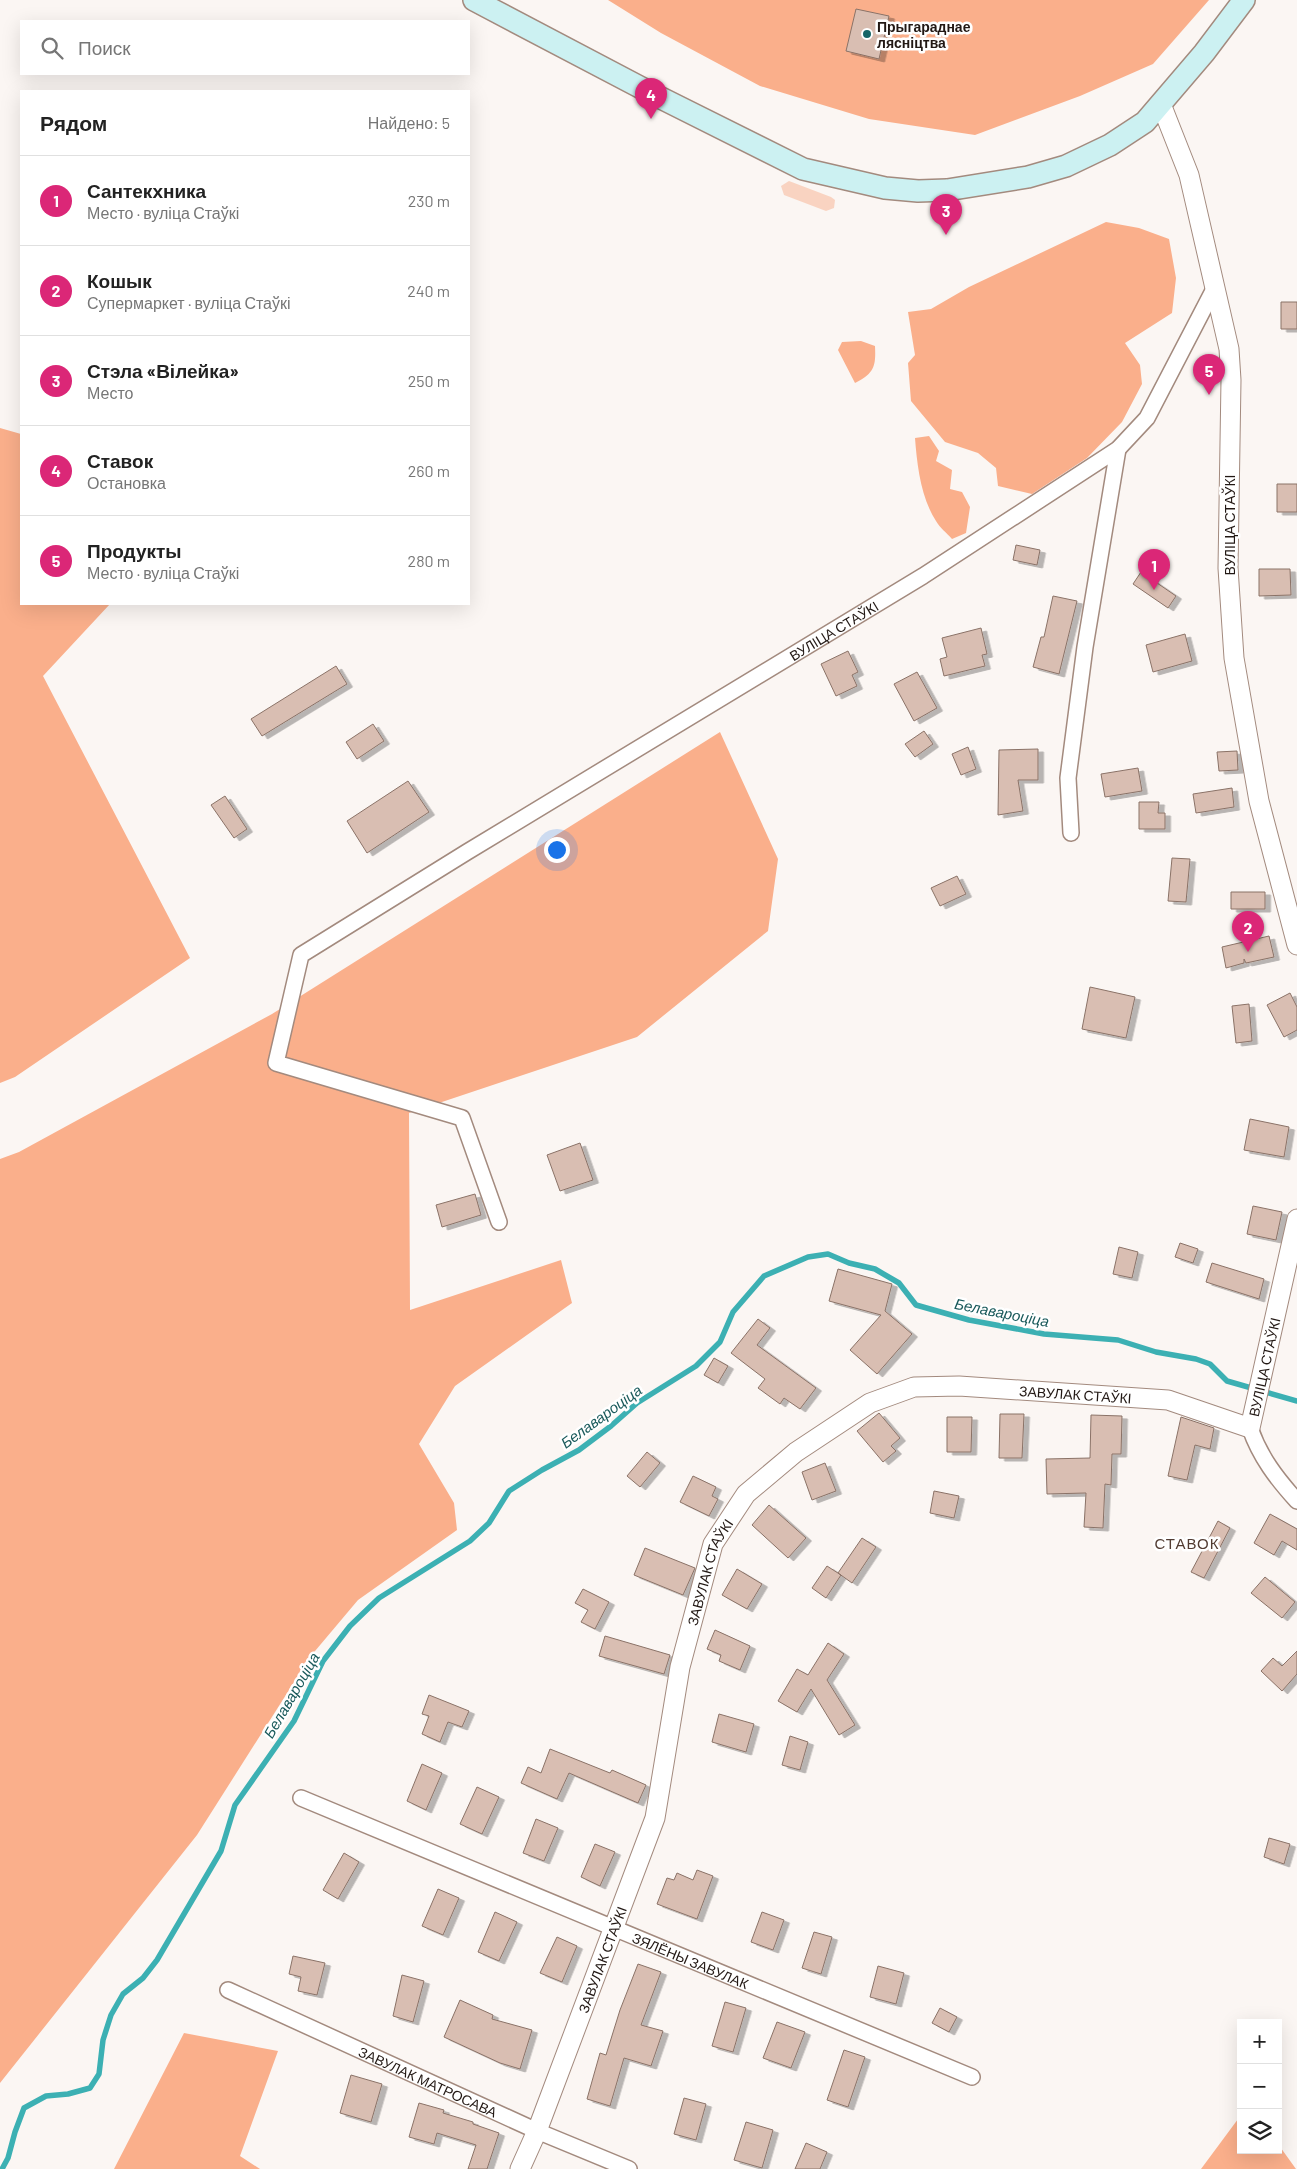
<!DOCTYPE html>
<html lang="ru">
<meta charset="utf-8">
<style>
:root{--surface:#fff;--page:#f2f2f2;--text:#222;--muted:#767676;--line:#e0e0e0;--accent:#db2777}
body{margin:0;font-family:Barlow,sans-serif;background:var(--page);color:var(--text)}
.controls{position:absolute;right:15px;bottom:15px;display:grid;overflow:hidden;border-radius:0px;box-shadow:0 5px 20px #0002}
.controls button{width:45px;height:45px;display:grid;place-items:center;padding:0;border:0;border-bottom:1px solid var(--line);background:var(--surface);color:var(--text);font:25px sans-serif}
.you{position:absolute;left:556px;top:849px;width:18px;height:18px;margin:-12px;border:4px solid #fff;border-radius:50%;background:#1a73e8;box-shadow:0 0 0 8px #1a73e833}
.badge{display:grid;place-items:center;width:32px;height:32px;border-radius:50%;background:var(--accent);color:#fff;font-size:16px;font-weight:700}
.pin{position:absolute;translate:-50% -41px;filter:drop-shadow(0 1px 2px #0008)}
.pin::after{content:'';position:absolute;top:26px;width:18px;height:15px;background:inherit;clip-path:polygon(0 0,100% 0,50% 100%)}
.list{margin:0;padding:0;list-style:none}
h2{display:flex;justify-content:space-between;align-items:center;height:65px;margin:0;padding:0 20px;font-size:21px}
h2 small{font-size:16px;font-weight:400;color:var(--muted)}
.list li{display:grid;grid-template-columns:32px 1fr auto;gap:15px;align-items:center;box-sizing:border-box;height:90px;padding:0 20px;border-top:1px solid var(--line)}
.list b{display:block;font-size:19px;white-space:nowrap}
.list p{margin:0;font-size:16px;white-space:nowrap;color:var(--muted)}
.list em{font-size:16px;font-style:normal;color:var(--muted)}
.icon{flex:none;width:28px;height:28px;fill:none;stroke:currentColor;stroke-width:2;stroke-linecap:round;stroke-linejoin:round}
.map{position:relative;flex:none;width:1297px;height:2169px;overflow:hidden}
.search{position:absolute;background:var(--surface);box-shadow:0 5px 20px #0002;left:20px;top:20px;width:450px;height:55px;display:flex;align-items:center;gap:12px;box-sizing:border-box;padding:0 18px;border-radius:0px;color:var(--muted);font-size:19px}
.panel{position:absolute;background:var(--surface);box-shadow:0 5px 20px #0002;left:20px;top:90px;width:450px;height:515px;border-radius:0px}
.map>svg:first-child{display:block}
.green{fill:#f9d3c1}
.forest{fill:#faaf8b}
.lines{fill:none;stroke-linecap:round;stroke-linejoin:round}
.stream{stroke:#3cb0b3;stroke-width:5.5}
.building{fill:#d9beb2;stroke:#8a7267;filter:url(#shadow)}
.minor-casing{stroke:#a38a7e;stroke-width:18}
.tertiary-casing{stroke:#a38a7e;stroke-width:21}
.secondary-casing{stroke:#a38a7e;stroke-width:24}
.minor{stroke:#fff;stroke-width:15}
.tertiary{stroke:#fff;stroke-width:19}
.secondary{stroke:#ccf1f2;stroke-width:21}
.poi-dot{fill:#156567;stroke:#fff;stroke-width:2}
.labels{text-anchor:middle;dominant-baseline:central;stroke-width:5;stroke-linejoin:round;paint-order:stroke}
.poi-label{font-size:14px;font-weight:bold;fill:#221814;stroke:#fff;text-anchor:start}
.street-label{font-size:14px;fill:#221814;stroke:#fff}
.water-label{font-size:15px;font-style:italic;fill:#1a5a5b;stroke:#fff}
.neighbourhood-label{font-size:15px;letter-spacing:1px;fill:#523c32;stroke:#fff}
</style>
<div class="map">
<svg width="1297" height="2169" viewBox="0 0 1297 2169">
<defs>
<filter id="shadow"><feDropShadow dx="5.5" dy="3" stdDeviation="0" flood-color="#0004"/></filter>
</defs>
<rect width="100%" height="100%" fill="#fbf6f3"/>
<!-- green -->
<path class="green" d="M789 181 831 197 835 200 834 208 826 211 784 195 781 186Z"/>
<!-- forest -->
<path class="forest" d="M608 0H1209L1153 64 1080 96 975 135 869 119 760 86 661 33Z
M1106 222 1139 228 1169 239 1176 278 1172 313 1125 343 1140 365 1142 384 1122 422 1087 458 1032 494 998 486 996 468 978 453 945 442 911 401 908 363 915 355 908 312 931 309 969 287Z
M861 341 875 346C876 367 874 373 855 383L838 350 842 342Z
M0 428 21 434V604H110L43 676 190 958 15 1077 0 1083Z
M929 436 939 451 936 461 952 470 950 489 962 492 970 507 966 533 952 539C947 533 940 528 936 521 921 498 917 465 915 438Z
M720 732 778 859 768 931 637 1037 409 1113 410 1310 561 1260 572 1303 455 1386 419 1444 454 1503 457 1530 358 1600 310 1657 197 1835 0 2083V1159L19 1152 272 1014Z
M184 2033 278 2051 240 2156 260 2169H114Z
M1241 2115V2150H1278V2144L1296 2169H1201Z"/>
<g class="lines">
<!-- stream -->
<path class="stream" d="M2 2169 8 2158 15 2132 24 2108 46 2096 68 2094 90 2088 99 2074 103 2040 111 2015 123 1994 143 1978 157 1960 221 1851 235 1805 294 1721 323 1661 350 1626 379 1598 470 1541 489 1523 509 1491 542 1470 579 1450 611 1426 637 1403 696 1366 720 1342 733 1312 764 1276 808 1257 828 1254 849 1263 875 1269 899 1283 916 1305 969 1320 1044 1334 1118 1340 1156 1352 1196 1359 1210 1364 1227 1381 1297 1401"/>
</g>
<!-- building -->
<path class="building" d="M856 9 889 16 879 59 846 51Z
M1281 302H1297V329H1281Z
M1277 484H1297V512H1277Z
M1016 545 1040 550 1037 565 1013 560Z
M1259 569H1290L1291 595 1259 596Z
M1141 572 1176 596 1168 608 1133 584Z
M1053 596 1077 601 1059 674 1033 667 1041 637H1044Z
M981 628 987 654 982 655 985 666 944 676 940 659 947 657 942 638Z
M1185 634 1192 661 1153 672 1146 645Z
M848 651 858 672 852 675 857 686 836 696 821 664Z
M336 666 347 684 262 736 251 719Z
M917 672 937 708 914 721 894 684Z
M373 724 384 741 357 759 346 742Z
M924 731 933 744 915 757 905 744Z
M968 747 976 769 961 775 952 754Z
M1038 749V780H1018L1023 811 998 815 999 750Z
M1237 751 1238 770 1219 771 1217 752Z
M1138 768 1142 791 1105 797 1101 774Z
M408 781 429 812 367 853 347 821Z
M1232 788 1234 807 1196 813 1193 794Z
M225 796 247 829 234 838 211 805Z
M1139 802H1159L1158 813H1165V829H1139Z
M1172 858 1190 859 1186 902 1168 901Z
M957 876 966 894 940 906 931 888Z
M1231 892H1265V909H1231Z
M1269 936 1274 957 1246 963 1244 959V963L1226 968 1222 947Z
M1090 987 1135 997 1126 1038 1082 1029Z
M1290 993 1297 1007V1030L1284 1037 1267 1005Z
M1249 1004 1252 1041 1236 1043 1232 1006Z
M1250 1119 1289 1127 1284 1157 1244 1150Z
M580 1143 593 1180 560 1191 547 1155Z
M475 1194 481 1215 442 1227 436 1205Z
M1253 1206 1282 1212 1276 1240 1247 1234Z
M1180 1243 1198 1249 1193 1263 1175 1257Z
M1119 1247 1138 1252 1132 1278 1113 1274Z
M1212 1263 1264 1279 1259 1299 1206 1282Z
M838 1269 892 1284 885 1311 912 1334 877 1374 850 1350 881 1315 829 1301Z
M758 1319 770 1328 757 1345 816 1388 800 1409 784 1398 780 1404 758 1388 765 1379 731 1353Z
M714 1358 728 1366 718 1383 704 1375Z
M879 1413 900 1438 891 1446 896 1451 883 1462 857 1431Z
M1000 1414H1024L1022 1458H999Z
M1091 1415 1122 1416 1121 1454H1112L1111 1485 1105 1484 1103 1528 1084 1527 1086 1493 1047 1494 1046 1459 1090 1458Z
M947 1417H972L971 1452H947Z
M1181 1417 1214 1428 1210 1449 1195 1445 1187 1480 1168 1476Z
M647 1452 660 1463 640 1487 627 1476Z
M825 1463 836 1491 812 1500 802 1472Z
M693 1476 716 1487 712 1496 718 1499 709 1516 680 1502Z
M934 1491 959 1496 954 1518 930 1513Z
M769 1505 806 1538 788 1558 752 1525Z
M1270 1514 1297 1529V1550L1282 1541 1274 1555 1254 1543Z
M1218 1521 1230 1528 1204 1578 1191 1572Z
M862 1538 876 1547 852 1583 838 1573Z
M645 1548 695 1568 683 1595 634 1575Z
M827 1566 841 1575 826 1598 812 1588Z
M737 1569 762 1584 747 1609 722 1595Z
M1265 1577 1295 1602 1282 1618 1251 1593Z
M583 1589 609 1602 595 1629 581 1622 588 1610 575 1603Z
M715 1630 750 1646 740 1670 719 1661 721 1655 707 1649Z
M605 1636 670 1655 664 1674 599 1656Z
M828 1643 844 1654 827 1680 855 1725 839 1735 811 1689 797 1712 778 1701 797 1669 808 1675Z
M1297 1651V1674L1282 1691 1261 1671 1273 1658 1282 1666Z
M429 1695 469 1711 462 1727 448 1722 440 1742 422 1734 429 1716 422 1714Z
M719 1714 754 1724 746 1752 712 1742Z
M790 1736 808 1742 800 1770 782 1765Z
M550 1749 610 1773 612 1770 646 1785 638 1803 569 1773 557 1799 521 1783 528 1767 541 1773Z
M422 1764 442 1773 426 1810 407 1801Z
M477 1787 499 1797 482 1834 460 1824Z
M536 1819 558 1828 544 1861 523 1853Z
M1269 1838 1290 1844 1284 1864 1264 1857Z
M595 1844 615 1852 600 1886 581 1877Z
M344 1853 359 1862 338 1899 323 1890Z
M697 1870 713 1876 697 1919 657 1904 667 1878 674 1880 677 1873 693 1880Z
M438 1889 459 1898 443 1935 422 1926Z
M495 1912 517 1922 499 1961 478 1952Z
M762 1912 784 1920 773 1950 751 1942Z
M814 1932 832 1937 821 1974 802 1968Z
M557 1937 577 1946 562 1982 540 1973Z
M293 1956 325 1963 317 1995 298 1991 301 1977 289 1974Z
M638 1964 661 1972 641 2025 663 2031 651 2066 624 2058 610 2106 587 2099 600 2053 606 2055 620 2010Z
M878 1966 904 1973 896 2004 870 1997Z
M402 1975 424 1981 413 2022 393 2016Z
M460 2000 493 2015 492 2019 532 2030 520 2069 500 2063 444 2037Z
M725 2002 746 2008 733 2052 712 2046Z
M940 2008 957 2017 949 2032 932 2023Z
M777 2022 805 2032 791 2068 763 2058Z
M844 2050 865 2057 848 2107 827 2100Z
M351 2075 382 2084 371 2122 340 2113Z
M684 2098 706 2104 696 2140 674 2134Z
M419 2103 444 2110 443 2113 473 2122V2124L499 2133 487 2169H468L476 2145 437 2133 434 2144 409 2137Z
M746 2122 773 2130 762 2168 734 2160Z
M806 2143 827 2152 820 2169H795Z"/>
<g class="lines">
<!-- minor casing -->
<g class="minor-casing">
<g id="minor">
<path d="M1071 833 1068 778 1085 647 1118 449"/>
<path id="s1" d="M499 1222 462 1118 276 1063 301 955 467 852 923 576 1118 449 1147 418 1214 289"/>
<path d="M1250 1428C1260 1457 1277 1479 1297 1501"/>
<path id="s2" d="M301 1798 972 2077"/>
<path id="s3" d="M228 1990 537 2131 629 2169"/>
</g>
</g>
<!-- tertiary casing -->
<g class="tertiary-casing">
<g id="tertiary">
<path d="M1161 104 1189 175 1229 349 1231 380 1228 568 1234 658 1259 801 1297 945"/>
<path id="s4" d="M520 2169 537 2131 655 1818 680 1667 713 1544 746 1494 796 1452 870 1403 914 1387 959 1386 1168 1400 1250 1428 1297 1219"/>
</g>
</g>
<!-- secondary casing -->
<g class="secondary-casing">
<path id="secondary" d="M474 0 653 94 803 169 885 188 918 191 947 190 1028 177 1066 166 1110 145 1145 122 1204 53 1244 0"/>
</g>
<!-- minor -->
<use href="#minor" class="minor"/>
<!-- tertiary -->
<use href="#tertiary" class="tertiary"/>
<!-- secondary -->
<use href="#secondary" class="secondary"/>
</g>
<!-- markers -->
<circle class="poi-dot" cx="867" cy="34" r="5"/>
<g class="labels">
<!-- poi labels -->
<g class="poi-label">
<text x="877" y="26">Прыгараднае<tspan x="877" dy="16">лясніцтва</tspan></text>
</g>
<!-- street labels -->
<g class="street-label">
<text transform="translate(1229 525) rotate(-90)">ВУЛІЦА СТАЎКІ</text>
<text stroke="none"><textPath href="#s1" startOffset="1039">ВУЛІЦА СТАЎКІ</textPath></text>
<text stroke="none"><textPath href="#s4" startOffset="1321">ВУЛІЦА СТАЎКІ</textPath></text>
<text stroke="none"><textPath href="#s4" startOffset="1079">ЗАВУЛАК СТАЎКІ</textPath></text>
<text stroke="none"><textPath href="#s4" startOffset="629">ЗАВУЛАК СТАЎКІ</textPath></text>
<text stroke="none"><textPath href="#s4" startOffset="225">ЗАВУЛАК СТАЎКІ</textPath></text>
<text stroke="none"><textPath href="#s2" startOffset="422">ЗЯЛЁНЫ ЗАВУЛАК</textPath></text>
<text stroke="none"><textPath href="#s3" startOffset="220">ЗАВУЛАК МАТРОСАВА</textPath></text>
</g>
<!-- water labels -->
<g class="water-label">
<text transform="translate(1002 1312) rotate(11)">Белавароціца</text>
<text transform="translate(601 1416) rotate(-36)">Белавароціца</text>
<text transform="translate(291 1695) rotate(-60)">Белавароціца</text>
</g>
<!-- neighbourhood labels -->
<g class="neighbourhood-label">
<text x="1187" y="1543">СТАВОК</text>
</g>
</g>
</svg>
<div class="controls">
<button>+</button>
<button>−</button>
<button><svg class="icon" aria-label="layers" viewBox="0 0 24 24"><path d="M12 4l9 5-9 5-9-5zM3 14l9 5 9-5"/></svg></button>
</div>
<div class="you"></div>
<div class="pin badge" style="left:1154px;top:590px">1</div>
<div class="pin badge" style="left:1248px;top:952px">2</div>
<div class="pin badge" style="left:946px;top:235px">3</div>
<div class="pin badge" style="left:651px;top:119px">4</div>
<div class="pin badge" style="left:1209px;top:395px">5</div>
<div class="search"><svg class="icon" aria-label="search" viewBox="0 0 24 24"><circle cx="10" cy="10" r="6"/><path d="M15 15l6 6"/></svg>Поиск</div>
<section class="panel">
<h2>Рядом<small>Найдено: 5</small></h2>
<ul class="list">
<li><span class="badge">1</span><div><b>Сантекхника</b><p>Место · вуліца Стаўкі</p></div><em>230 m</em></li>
<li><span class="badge">2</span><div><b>Кошык</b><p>Супермаркет · вуліца Стаўкі</p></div><em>240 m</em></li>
<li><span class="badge">3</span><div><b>Стэла «Вілейка»</b><p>Место</p></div><em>250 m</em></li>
<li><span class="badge">4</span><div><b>Ставок</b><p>Остановка</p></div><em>260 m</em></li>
<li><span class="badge">5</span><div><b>Продукты</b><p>Место · вуліца Стаўкі</p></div><em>280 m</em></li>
</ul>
</section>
</div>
